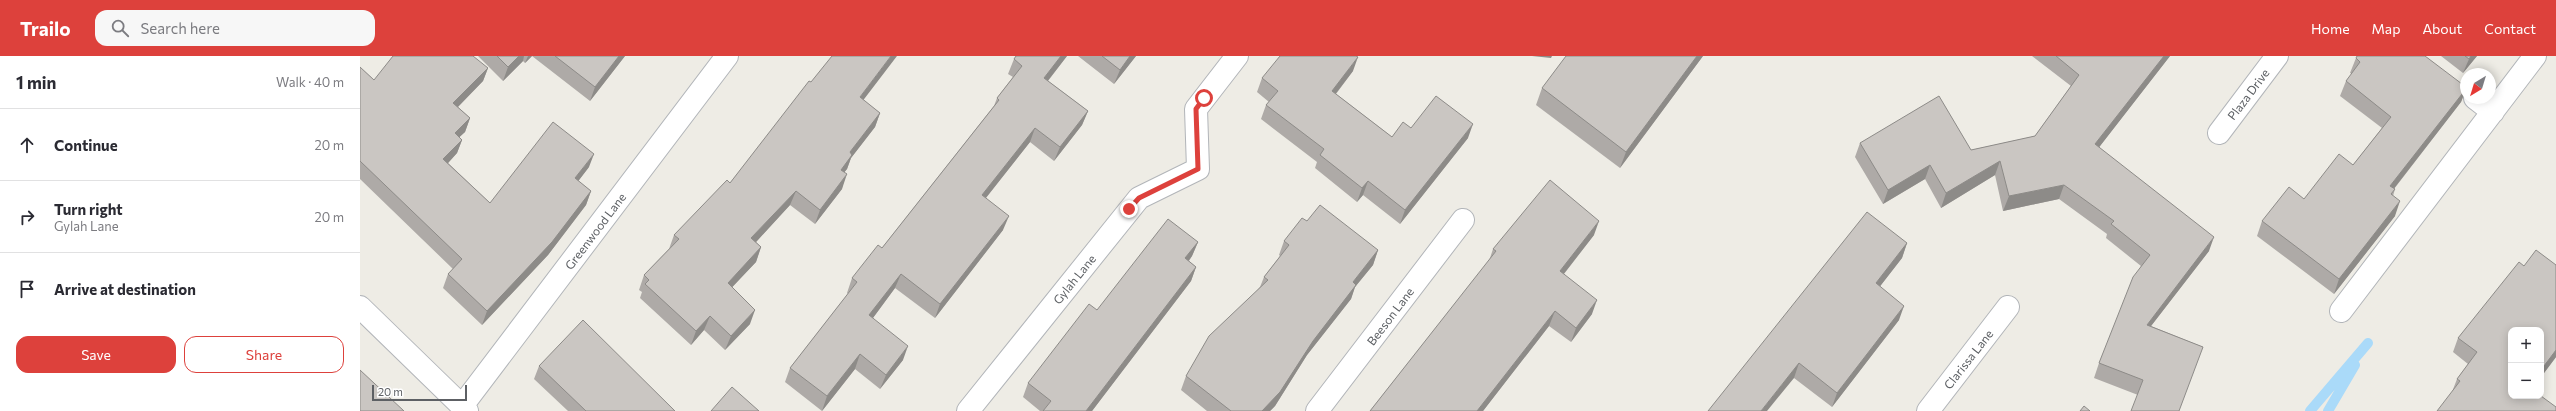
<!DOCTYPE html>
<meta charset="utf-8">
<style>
:root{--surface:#fff;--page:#f7f7f7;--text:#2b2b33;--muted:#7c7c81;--line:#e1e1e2;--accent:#dd413c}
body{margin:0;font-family:Commissioner,sans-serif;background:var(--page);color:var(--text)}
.controls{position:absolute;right:12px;bottom:12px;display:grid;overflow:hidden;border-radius:8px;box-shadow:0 2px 10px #0003}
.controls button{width:36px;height:36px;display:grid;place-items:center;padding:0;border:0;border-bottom:1px solid var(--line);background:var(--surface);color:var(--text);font:20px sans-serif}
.compass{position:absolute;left:2100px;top:12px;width:36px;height:36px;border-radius:50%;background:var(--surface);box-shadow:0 2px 10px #0003;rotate:218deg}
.scale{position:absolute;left:12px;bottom:10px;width:95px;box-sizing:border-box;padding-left:4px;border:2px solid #5d6064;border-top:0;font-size:11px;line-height:14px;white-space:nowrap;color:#5d6064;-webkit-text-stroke:3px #fff;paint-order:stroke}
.stop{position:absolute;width:12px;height:12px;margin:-9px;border:3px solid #dd413c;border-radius:50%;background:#fff}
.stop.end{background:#dd413c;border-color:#fff;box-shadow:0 1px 4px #0008}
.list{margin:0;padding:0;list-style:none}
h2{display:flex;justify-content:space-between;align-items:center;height:52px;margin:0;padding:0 16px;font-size:17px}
h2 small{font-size:13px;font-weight:400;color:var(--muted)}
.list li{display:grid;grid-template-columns:26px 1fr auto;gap:12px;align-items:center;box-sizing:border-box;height:72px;padding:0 16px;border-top:1px solid var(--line)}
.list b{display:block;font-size:15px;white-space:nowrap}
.list p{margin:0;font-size:13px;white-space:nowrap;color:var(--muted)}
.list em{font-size:13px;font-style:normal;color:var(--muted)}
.actions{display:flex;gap:8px;padding:12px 16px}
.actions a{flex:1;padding:9px 0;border:1px solid var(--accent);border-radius:12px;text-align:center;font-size:14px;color:var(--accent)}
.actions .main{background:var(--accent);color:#fff}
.icon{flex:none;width:22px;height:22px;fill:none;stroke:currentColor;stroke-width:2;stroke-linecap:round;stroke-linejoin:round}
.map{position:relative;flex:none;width:2196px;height:355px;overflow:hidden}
header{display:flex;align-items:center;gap:24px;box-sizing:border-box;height:56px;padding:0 20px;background:var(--accent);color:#fff}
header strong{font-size:19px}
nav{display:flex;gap:22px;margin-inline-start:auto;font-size:14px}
.search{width:280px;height:36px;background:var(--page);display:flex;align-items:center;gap:10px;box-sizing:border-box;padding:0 14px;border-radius:12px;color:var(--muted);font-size:15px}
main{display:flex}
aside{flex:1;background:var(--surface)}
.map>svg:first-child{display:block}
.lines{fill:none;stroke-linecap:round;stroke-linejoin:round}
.stream{stroke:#aadaf9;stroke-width:10}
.minor-casing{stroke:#b2b5b9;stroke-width:24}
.minor{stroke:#fff;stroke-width:22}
.wall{fill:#aeaaa7}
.shaded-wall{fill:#8d8b88}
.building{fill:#cac6c2;stroke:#8d8b88}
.route{stroke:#dd413c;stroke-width:5}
.labels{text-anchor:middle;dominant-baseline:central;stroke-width:3;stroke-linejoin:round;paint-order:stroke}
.street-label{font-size:12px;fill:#5d6064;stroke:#fff}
</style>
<header>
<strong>Trailo</strong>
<div class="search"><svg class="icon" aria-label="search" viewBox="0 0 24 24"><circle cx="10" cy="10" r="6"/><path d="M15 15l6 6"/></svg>Search here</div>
<nav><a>Home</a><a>Map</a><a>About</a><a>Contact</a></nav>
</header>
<main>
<aside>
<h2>1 min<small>Walk · 40 m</small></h2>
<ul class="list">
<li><svg class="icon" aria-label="ahead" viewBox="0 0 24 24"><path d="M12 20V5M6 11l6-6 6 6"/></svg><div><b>Continue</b></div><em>20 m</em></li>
<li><svg class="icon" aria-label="right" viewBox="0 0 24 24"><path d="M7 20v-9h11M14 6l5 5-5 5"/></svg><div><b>Turn right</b><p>Gylah Lane</p></div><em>20 m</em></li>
<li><svg class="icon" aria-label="arrive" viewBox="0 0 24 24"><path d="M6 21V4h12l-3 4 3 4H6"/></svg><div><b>Arrive at destination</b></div></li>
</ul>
<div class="actions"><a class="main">Save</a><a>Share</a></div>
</aside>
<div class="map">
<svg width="2196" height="355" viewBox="0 0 2196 355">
<rect width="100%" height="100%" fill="#eeece5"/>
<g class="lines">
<!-- stream -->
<path class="stream" d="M1950 355 2008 287
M1968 355 1995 309"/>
<!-- minor casing -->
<g class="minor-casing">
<path id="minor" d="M2115 42 2133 56
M1859 77 1917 0
M0 251 107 355
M1981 255 2175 0
M102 350 367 0
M608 355 779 142 838 113 836 53 877 0
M957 355 1103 164
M1568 355 1648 251"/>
</g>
<!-- minor -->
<use href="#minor" class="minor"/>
</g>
<!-- wall -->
<path class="wall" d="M118 0H265L230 45 172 0 165 7 163 5 143 25Z
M656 0H707L688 25 728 55 722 69 694 105 670 86 626 142 643 174 575 262 535 232 513 262 543 304 520 333 495 313 462 355 425 326 430 312 488 238 487 237 492 222 522 192 634 50 637 42 653 21 648 18 654 3Z
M718 0H776L754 28Z
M1343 0 1260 112 1176 49 1182 32Z
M1672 0H1810L1739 91 1849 195 1791 270 1843 291 1778 339 1734 322 1739 307 1781 210 1746 182 1747 178 1699 143 1643 155 1635 119 1581 152 1565 123 1523 148 1495 101 1500 87 1611 94 1675 80 1711 30Z
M2081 0H2117L2103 17Z
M1996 2 2106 31V34L2101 46 2034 133H2035L2033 140 2035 160 1974 238 1897 180 1902 165 1944 143 1993 109 2022 72 1980 40 1986 25 1992 18 1990 17Z
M0 11 14 24 128 12 123 25 98 51 110 62 105 76 99 81 102 84 97 97 88 107 130 147 229 111 218 125 231 135 226 149 188 199 122 269 83 232 88 218 93 213 0 123Z
M993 15 976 38 1032 81 1051 72 1108 82 1040 168 1003 139 997 146 955 112 957 106 901 63 906 49 909 46 897 36 902 22Z
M451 26 503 44 520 57 515 71 491 102 487 113 484 116 482 133 455 168 430 149 396 186 401 191 396 206 372 231 390 268 365 294 344 274 331 289 280 242 282 236 279 234 284 219 309 193 314 179 370 127Z
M947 165 1018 194 1013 209 995 231 991 243 947 299 915 350 910 355H847L821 334 826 320 900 231 904 221 920 200 919 199 924 185Z
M1234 179 1204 218 1232 258 1211 286 1189 270 1123 355H1010L1129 205 1133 193Z
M838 186 832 200 829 205 836 211 831 225 732 355H680L663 341 668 327 737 254Z
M1547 187 1542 202 1520 230 1539 264 1472 351 1434 322 1348 355Z
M2196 209V301L2181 321 2092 336 2097 323 2108 308 2093 296 2098 282 2164 210Z
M179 310 315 355H208L174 323Z"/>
<!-- shaded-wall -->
<path class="shaded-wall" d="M159 0H164L163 5 143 25 148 11Z
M168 0H172L165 7Z
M259 0H265L230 45 235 31Z
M531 0H537L495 55 500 41Z
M701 0H707L679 36 684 22Z
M770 0H776L754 28 760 14Z
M1172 0H1192L1191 2Z
M1337 0H1343L1260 112 1266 96Z
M1804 0H1810L1730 103 1735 88Z
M2111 0H2117L2103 17 2109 3Z
M998 1 993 15 967 49 972 35Z
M128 12 123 25 89 60 93 47Z
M2106 33 2101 46 2025 144 2030 130Z
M728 55 722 69 694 105 700 91Z
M520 57 515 71 491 102 487 113 475 128 481 114 490 96Z
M110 62 105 76 90 90 95 77Z
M1113 68 1108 82 1040 168 1045 154Z
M675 72 670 86 617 153 622 139Z
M102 84 97 97 79 117 83 103Z
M234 98 229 111 210 136 215 122Z
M1640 105 1635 119 1581 152 1586 137Z
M1570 109 1565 123 1523 148 1528 134Z
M487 118 482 133 455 168 460 154Z
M1008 125 1003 139 997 146 1002 132Z
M1704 129 1699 143 1643 155 1649 140Z
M231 135 226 149 188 199 122 269 127 255Z
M436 135 430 149 386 197 391 182Z
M2040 145 2035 160 1974 238 1979 223Z
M649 160 643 174 575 262 580 248Z
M1239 165 1234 179 1195 229 1200 215Z
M1854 181 1849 195 1781 283 1787 269Z
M838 186 832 200 820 216 825 202Z
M1547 187 1542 202 1511 242 1516 227Z
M401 191 396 206 362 242 368 227Z
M1018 194 1013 209 995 231 991 243 947 299 915 350 910 355H902L953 285 993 226Z
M836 211 831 225 732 355H726Z
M541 218 535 232 504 274 509 259Z
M1237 244 1232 258 1211 286 1216 272Z
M1544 250 1539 264 1472 351 1477 337Z
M395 254 390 268 365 294 371 280Z
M1195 255 1189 270 1123 355H1117Z
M350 260 344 274 331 289 336 275Z
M548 290 543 304 520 333 526 319Z
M2196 294V301L2181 321V314Z
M500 298 495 313 462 355 467 340Z
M1439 307 1434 322 1407 355H1401Z"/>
<!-- building -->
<path class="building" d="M33 0H113L128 12 93 47 110 62 95 77 102 84 83 103 130 147 193 66 234 98 215 122 231 135 192 186 127 255 88 218 102 203 0 105V11L14 24Z
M137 0H159L148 11Z
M195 0H259L235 31Z
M472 0H531L500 41 520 57 490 96 492 99 481 114 487 118 460 154 436 135 391 182 401 191 368 227 395 254 371 280 350 260 336 275 285 228 289 224 284 219 319 183 314 179 367 124 370 127 449 25 451 26Z
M656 0H701L684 22 728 55 700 91 675 72 622 139 649 160 580 248 541 218 509 259 548 290 526 319 500 298 467 340 430 312 497 226 492 222 518 189 522 192 639 44 637 42 662 10 654 3Z
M742 0H770L760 14Z
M920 0H996L998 1 972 35 1032 81 1043 66 1051 72 1076 40 1113 68 1045 154 1008 125 1002 132 960 99 964 93 906 49 918 35 902 22Z
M1206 0H1337L1266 96 1182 32Z
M1696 0H1804L1735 88 1854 181 1787 269 1843 291 1819 355H1771L1783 324 1739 307 1773 221 1790 199 1751 168 1754 165 1704 129 1649 140 1640 105 1586 137 1570 109 1528 134 1500 87 1579 40 1611 94 1675 80 1719 19Z
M1997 0H2065L2106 31V33L2030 130 2035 133 2031 138 2040 145 1979 223 1902 165 1929 131 1944 143 1979 98 1993 109 2031 61 1986 25 2000 6 1996 2Z
M2105 0H2111L2109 3Z
M1190 124 1239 165 1200 215 1237 244 1216 272 1195 255 1117 355H1010L1136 195 1133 193Z
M960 149 1018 194 993 226 996 229 953 285 920 336 902 355H871L826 320 849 280 908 224 904 221 929 189 924 185 942 162 947 165Z
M1507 156 1547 187 1516 227 1544 250 1477 337 1439 307 1401 355H1348Z
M808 163 838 186 825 202 836 211 726 355H683L691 345 668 327 729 248 737 254Z
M2176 194 2196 209V294L2181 314V274H2151V340H2181L2196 351V355H2077L2100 325 2097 323 2117 296 2098 282 2159 206 2164 210Z
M223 264 315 355H226L179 310Z
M0 314 44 355H0Z
M372 331 399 355H351Z
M1724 350 1730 355H1720Z"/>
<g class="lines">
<!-- route -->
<path class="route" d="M769 153 779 142 838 113 836 53 844 42"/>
</g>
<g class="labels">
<!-- street labels -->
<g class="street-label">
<text transform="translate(1888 38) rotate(-53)">Plaza Drive</text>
<text transform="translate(235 175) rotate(-53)">Greenwood Lane</text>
<text transform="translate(714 223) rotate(-51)">Gylah Lane</text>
<text transform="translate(1030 260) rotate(-53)">Beeson Lane</text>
<text transform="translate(1608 303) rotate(-52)">Clarissa Lane</text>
</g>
</g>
</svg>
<div class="controls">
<button>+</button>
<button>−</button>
</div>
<svg class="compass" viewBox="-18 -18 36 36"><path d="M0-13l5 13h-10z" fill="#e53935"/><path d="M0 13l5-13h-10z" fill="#7c7c81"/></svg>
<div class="scale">20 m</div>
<div class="stop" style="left:844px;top:42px"></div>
<div class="stop end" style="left:769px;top:153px"></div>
</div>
</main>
